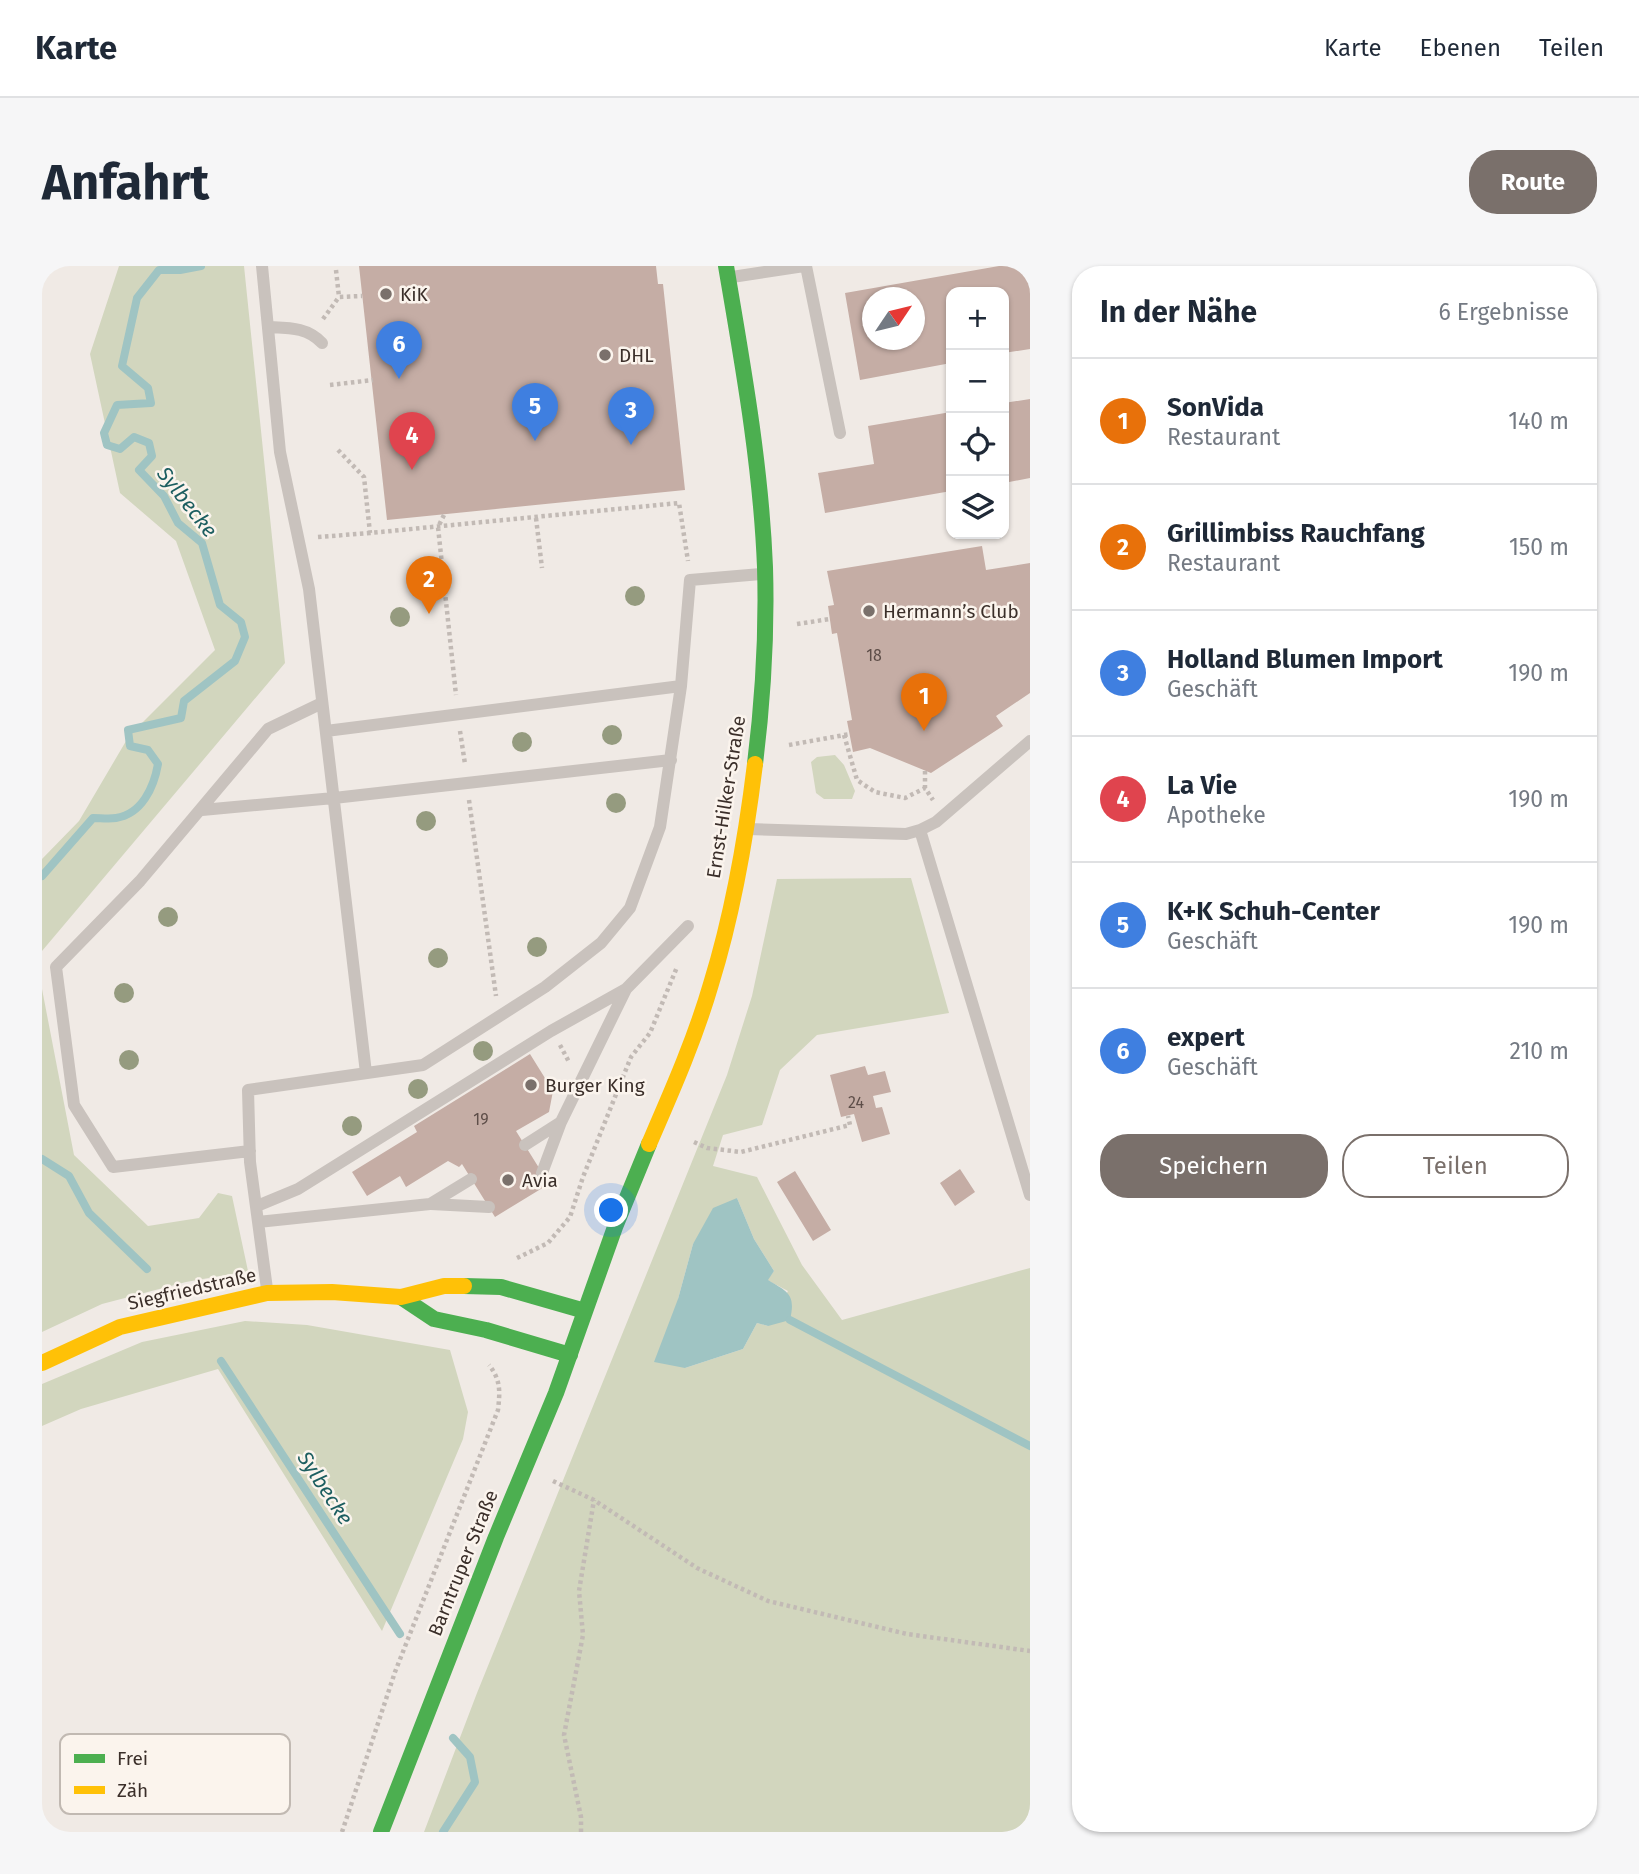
<!DOCTYPE html>
<html lang="de">
<meta charset="utf-8">
<style>
:root{--surface:#fff;--page:#f6f6f7;--text:#1f2937;--muted:#747a83;--line:#e0e1e3;--accent:#7a706b}
body{margin:0;font-family:"Fira Sans",sans-serif;background:var(--page);color:var(--text)}
.controls{position:absolute;right:21px;top:21px;display:grid;overflow:hidden;border-radius:14px;box-shadow:0 2px 5px #0004}
.controls button{width:63px;height:63px;display:grid;place-items:center;padding:0;border:0;border-bottom:2px solid var(--line);background:var(--surface);color:var(--text);font:35px sans-serif}
.compass{position:absolute;left:820px;top:21px;width:63px;height:63px;border-radius:50%;background:var(--surface);box-shadow:0 2px 5px #0004;rotate:55deg}
.you{position:absolute;left:570px;top:945px;width:24px;height:24px;margin:-18px;border:5px solid #fff;border-radius:50%;background:#1a73e8;box-shadow:0 0 0 10px #1a73e833}
.badge{display:grid;place-items:center;width:46px;height:46px;border-radius:50%;background:var(--accent);color:#fff;font-size:23px;font-weight:700}
.pin{position:absolute;translate:-50% -58px;filter:drop-shadow(0 2px 4px #0008)}
.pin::after{content:'';position:absolute;top:37px;width:24px;height:21px;background:inherit;clip-path:polygon(0 0,100% 0,50% 100%)}
.list{margin:0;padding:0;list-style:none}
h2{display:flex;justify-content:space-between;align-items:center;height:91px;margin:0;padding:0 28px;font-size:30px}
h2 small{font-size:23px;font-weight:400;color:var(--muted)}
.list li{display:grid;grid-template-columns:46px 1fr auto;gap:21px;align-items:center;box-sizing:border-box;height:126px;padding:0 28px;border-top:2px solid var(--line)}
.list b{display:block;font-size:26px;white-space:nowrap}
.list p{margin:0;font-size:23px;white-space:nowrap;color:var(--muted)}
.list em{font-size:23px;font-style:normal;color:var(--muted)}
.actions{display:flex;gap:14px;padding:21px 28px}
.actions a{flex:1;padding:16px 0;border:2px solid var(--accent);border-radius:28px;text-align:center;font-size:24px;color:var(--accent)}
.actions .main{background:var(--accent);color:#fff}
.icon{flex:none;width:38px;height:38px;fill:none;stroke:currentColor;stroke-width:2;stroke-linecap:round;stroke-linejoin:round}
.map{position:relative;flex:none;width:988px;height:1566px;overflow:hidden;border-radius:28px}
header{display:flex;align-items:center;gap:42px;box-sizing:border-box;height:98px;padding:0 35px;background:var(--surface);border-bottom:2px solid var(--line)}
header strong{font-size:33px}
nav{display:flex;gap:38px;margin-inline-start:auto;font-size:24px}
.intro{display:flex;align-items:center;justify-content:space-between;box-sizing:border-box;height:168px;padding:0 42px}
h1{margin:0;font-size:49px}
.button{padding:18px 32px;border-radius:28px;background:var(--accent);color:#fff;font-size:24px;font-weight:700}
main{display:flex;gap:42px;padding:0 42px}
aside{flex:1;background:var(--surface);border-radius:28px;box-shadow:0 2px 5px #0004}
.map>svg:first-child{display:block}
.green{fill:#d2d6be;fill-rule:evenodd}
.water{fill:#9fc4c3}
.lines{fill:none;stroke-linecap:round;stroke-linejoin:round}
.stream{stroke:#9fc4c3;stroke-width:8}
.building{fill:#c5ada5;fill-rule:evenodd}
.path{stroke:#c2bab5;stroke-width:4.5;stroke-dasharray:3.5 3.5;stroke-linecap:butt}
.lane{stroke:#c9c2bd;stroke-width:12}
.fast{stroke:#4caf50;stroke-width:16}
.slow{stroke:#ffc107;stroke-width:16}
.tree{fill:#959b7f}
.poi-dot{fill:#7a706b;stroke:#fbf4ed;stroke-width:2.5}
.labels{text-anchor:middle;dominant-baseline:central;stroke-width:5;stroke-linejoin:round;paint-order:stroke}
.number-label{font-size:16px;fill:#5e4e49}
.poi-label{font-size:19px;fill:#3b2f2a;stroke:#fbf4ed;text-anchor:start}
.street-label{font-size:19px;fill:#3b2f2a;stroke:#fbf4ed}
.water-label{font-size:21px;font-style:italic;fill:#1c5e60;stroke:#fbf4ed}
.key{fill:#fbf4ed;stroke:#c1b9b2;stroke-width:2}
.key-label{font-size:19px;fill:#3b2f2a}
</style>
<header>
<strong>Karte</strong>
<nav><a>Karte</a><a>Ebenen</a><a>Teilen</a></nav>
</header>
<div class="intro"><h1>Anfahrt</h1><a class="button">Route</a></div>
<main>
<div class="map">
<svg width="988" height="1566" viewBox="0 0 988 1566">
<rect width="100%" height="100%" fill="#f0eae5"/>
<!-- green -->
<path class="green" d="M77 0H202L243 397 0 685V593L37 555 87 470 173 384 134 275 78 227 48 88Z
M793 489 802 499 813 525 810 533H782L774 527 769 496 775 491Z
M869 612 907 747 775 769 738 804 720 859 681 869 671 900 715 911 760 999 800 1054 988 1002V1566H382L435 1427 685 809 710 730 735 613ZM695 932 712 973 732 1005 725 1014 746 1025 726 1060 715 1057 701 1083 643 1102 636 1033 651 978Z
M0 723 32 889 106 960 157 952 176 927 190 930 206 1005 144 1016 60 1038 0 1066Z
M203 1055 265 1059 408 1084 426 1146 421 1173 340 1365 176 1103 39 1143 0 1160V1118L100 1076Z"/>
<!-- water -->
<path class="water" d="M695 932 712 973 732 1005 726 1014C746 1026 754 1028 748 1054L726 1060 715 1057 701 1083 643 1102 612 1096 636 1033 651 978 671 942Z"/>
<g class="lines">
<!-- stream -->
<path class="stream" d="M0 610 51 552C58 552 67 553 74 552 100 548 112 521 116 498L106 484 88 480 86 464 139 452 142 435 193 395 203 371 199 356 178 339 160 277 136 257 122 230 97 204 110 190 107 177 92 171 78 183 65 179 62 167 75 139 109 137 106 122 80 100 95 32 117 4H138L159 0
M0 893 27 910 47 947 105 1003
M748 1054 988 1180
M179 1095 358 1368
M401 1566 433 1516 428 1491 411 1472"/>
</g>
<!-- building -->
<path class="building" d="M317 0H614L616 18H621L643 224 345 254Z
M957 0H988V83L962 87V26H909V97L818 114 803 27ZM830 32H872V74H830Z
M988 133V212L962 217V137Z
M909 146V225L783 247 776 207 832 198 826 160Z
M940 280 944 304 988 297V427L954 450 961 460 889 507 828 482 811 486 805 455 810 454 795 367 790 368 786 340 792 339 785 305Z
M488 788 511 825 507 846 474 865 507 918 453 951 420 898 417 901 406 895 364 921 358 910 325 930 310 906 375 866 372 860Z
M823 800 826 809 843 805 849 826 831 830 834 842 840 841 848 868 820 876 812 848 799 851 788 809Z
M918 903 933 926 913 940 898 917Z
M753 905 789 964 771 975 735 916Z"/>
<g class="lines">
<!-- path -->
<path class="path" d="M294 4 297 31 320 30
M281 53 297 31
M288 119 331 114
M296 184 322 211 328 267 637 237 646 295
M402 249 396 261 414 429
M494 252 500 302
M276 271 328 267
M755 358 788 353
M418 465 423 498
M802 469 815 514 833 526 863 532 883 522 891 534
M747 479 808 468
M883 505V522
M427 534 454 730
M518 779 527 796
M652 876 665 882 699 886 808 859 806 850
M475 992 506 977 528 951 541 911 589 791 608 767 635 701
M511 1215 552 1234 655 1302 726 1335 865 1368 988 1385
M300 1566 353 1406 456 1144C458 1126 459 1114 447 1099
M539 1566V1551L522 1469 541 1369 537 1325 552 1234"/>
<!-- lane -->
<path class="lane" d="M220 0 238 186 267 323 324 807
M764 0 798 167
M690 11 762 0
M226 61C247 62 265 61 280 77
M284 465 639 420
M160 544 292 532 629 494
M706 563 864 568 878 564 894 556 988 475
M878 564 988 929
M483 879 519 856 584 723
M208 885 71 901 32 839 14 701 98 615 226 463 280 437
M500 907 519 856
M389 938 447 941
M215 940 256 923 509 765 584 723 646 660
M216 956 388 938 429 913
M225 1023 208 896 206 824 381 799 503 721 559 677 588 642 618 561 639 420 648 314 719 308"/>
<!-- fast -->
<path class="fast" d="M684 0C701 100 719 200 723 301 725 367 721 433 713 498
M422 1020 459 1021 543 1045
M359 1031 392 1053 444 1064 528 1089
M339 1566 454 1271 514 1127 573 961 607 878"/>
<!-- slow -->
<path class="slow" d="M607 878C630 825 653 773 669 718 691 647 704 572 713 498
M0 1097 78 1061 225 1027 290 1026 359 1031 402 1020H422"/>
</g>
<!-- trees -->
<g class="tree">
<circle cx="593" cy="330" r="10"/>
<circle cx="358" cy="351" r="10"/>
<circle cx="570" cy="469" r="10"/>
<circle cx="480" cy="476" r="10"/>
<circle cx="574" cy="537" r="10"/>
<circle cx="384" cy="555" r="10"/>
<circle cx="126" cy="651" r="10"/>
<circle cx="495" cy="681" r="10"/>
<circle cx="396" cy="692" r="10"/>
<circle cx="82" cy="727" r="10"/>
<circle cx="441" cy="785" r="10"/>
<circle cx="87" cy="794" r="10"/>
<circle cx="376" cy="823" r="10"/>
<circle cx="310" cy="860" r="10"/>
</g>
<!-- markers -->
<g class="poi-dot">
<circle cx="344" cy="28" r="7"/>
<circle cx="563" cy="89" r="7"/>
<circle cx="827" cy="345" r="7"/>
<circle cx="489" cy="819" r="7"/>
<circle cx="466" cy="914" r="7"/>
</g>
<g class="labels">
<!-- number labels -->
<g class="number-label">
<text x="832" y="389">18</text>
<text x="814" y="836">24</text>
<text x="439" y="853">19</text>
</g>
<!-- poi labels -->
<g class="poi-label">
<text x="358" y="28">KiK</text>
<text x="577" y="89">DHL</text>
<text x="841" y="345">Hermann’s Club</text>
<text x="503" y="819">Burger King</text>
<text x="480" y="914">Avia</text>
</g>
<!-- street labels -->
<g class="street-label">
<text transform="translate(684 531) rotate(-81)">Ernst-Hilker-Straße</text>
<text transform="translate(150 1023) rotate(-13)">Siegfriedstraße</text>
<text transform="translate(421 1297) rotate(-68)">Barntruper Straße</text>
</g>
<!-- water labels -->
<g class="water-label">
<text transform="translate(145 236) rotate(52)">Sylbecke</text>
<text transform="translate(283 1222) rotate(57)">Sylbecke</text>
</g>
</g>
<!-- legend -->
<rect x="18" y="1468" width="230" height="80" rx="10" class="key"/>
<rect x="32" y="1488" width="31" height="9" fill="#4caf50"/>
<rect x="32" y="1520" width="31" height="8" fill="#ffc107"/>
<g class="key-label">
<text x="75" y="1499">Frei</text>
<text x="75" y="1531">Zäh</text>
</g>
</svg>
<div class="controls">
<button>+</button>
<button>−</button>
<button><svg class="icon" aria-label="locate" viewBox="0 0 24 24"><circle cx="12" cy="12" r="6"/><path d="M12 2v4M12 18v4M2 12h4M18 12h4"/></svg></button>
<button><svg class="icon" aria-label="layers" viewBox="0 0 24 24"><path d="M12 4l9 5-9 5-9-5zM3 14l9 5 9-5"/></svg></button>
</div>
<svg class="compass" viewBox="-18 -18 36 36"><path d="M0-13l5 13h-10z" fill="#e53935"/><path d="M0 13l5-13h-10z" fill="#747a83"/></svg>
<div class="you"></div>
<div class="pin badge" style="left:882px;top:465px;background:#e8710a">1</div>
<div class="pin badge" style="left:387px;top:348px;background:#e8710a">2</div>
<div class="pin badge" style="left:589px;top:179px;background:#3f7fe0">3</div>
<div class="pin badge" style="left:370px;top:204px;background:#e0444e">4</div>
<div class="pin badge" style="left:493px;top:175px;background:#3f7fe0">5</div>
<div class="pin badge" style="left:357px;top:113px;background:#3f7fe0">6</div>
</div>
<aside>
<h2>In der Nähe<small>6 Ergebnisse</small></h2>
<ul class="list">
<li><span class="badge" style="background:#e8710a">1</span><div><b>SonVida</b><p>Restaurant</p></div><em>140 m</em></li>
<li><span class="badge" style="background:#e8710a">2</span><div><b>Grillimbiss Rauchfang</b><p>Restaurant</p></div><em>150 m</em></li>
<li><span class="badge" style="background:#3f7fe0">3</span><div><b>Holland Blumen Import</b><p>Geschäft</p></div><em>190 m</em></li>
<li><span class="badge" style="background:#e0444e">4</span><div><b>La Vie</b><p>Apotheke</p></div><em>190 m</em></li>
<li><span class="badge" style="background:#3f7fe0">5</span><div><b>K+K Schuh-Center</b><p>Geschäft</p></div><em>190 m</em></li>
<li><span class="badge" style="background:#3f7fe0">6</span><div><b>expert</b><p>Geschäft</p></div><em>210 m</em></li>
</ul>
<div class="actions"><a class="main">Speichern</a><a>Teilen</a></div>
</aside>
</main>
